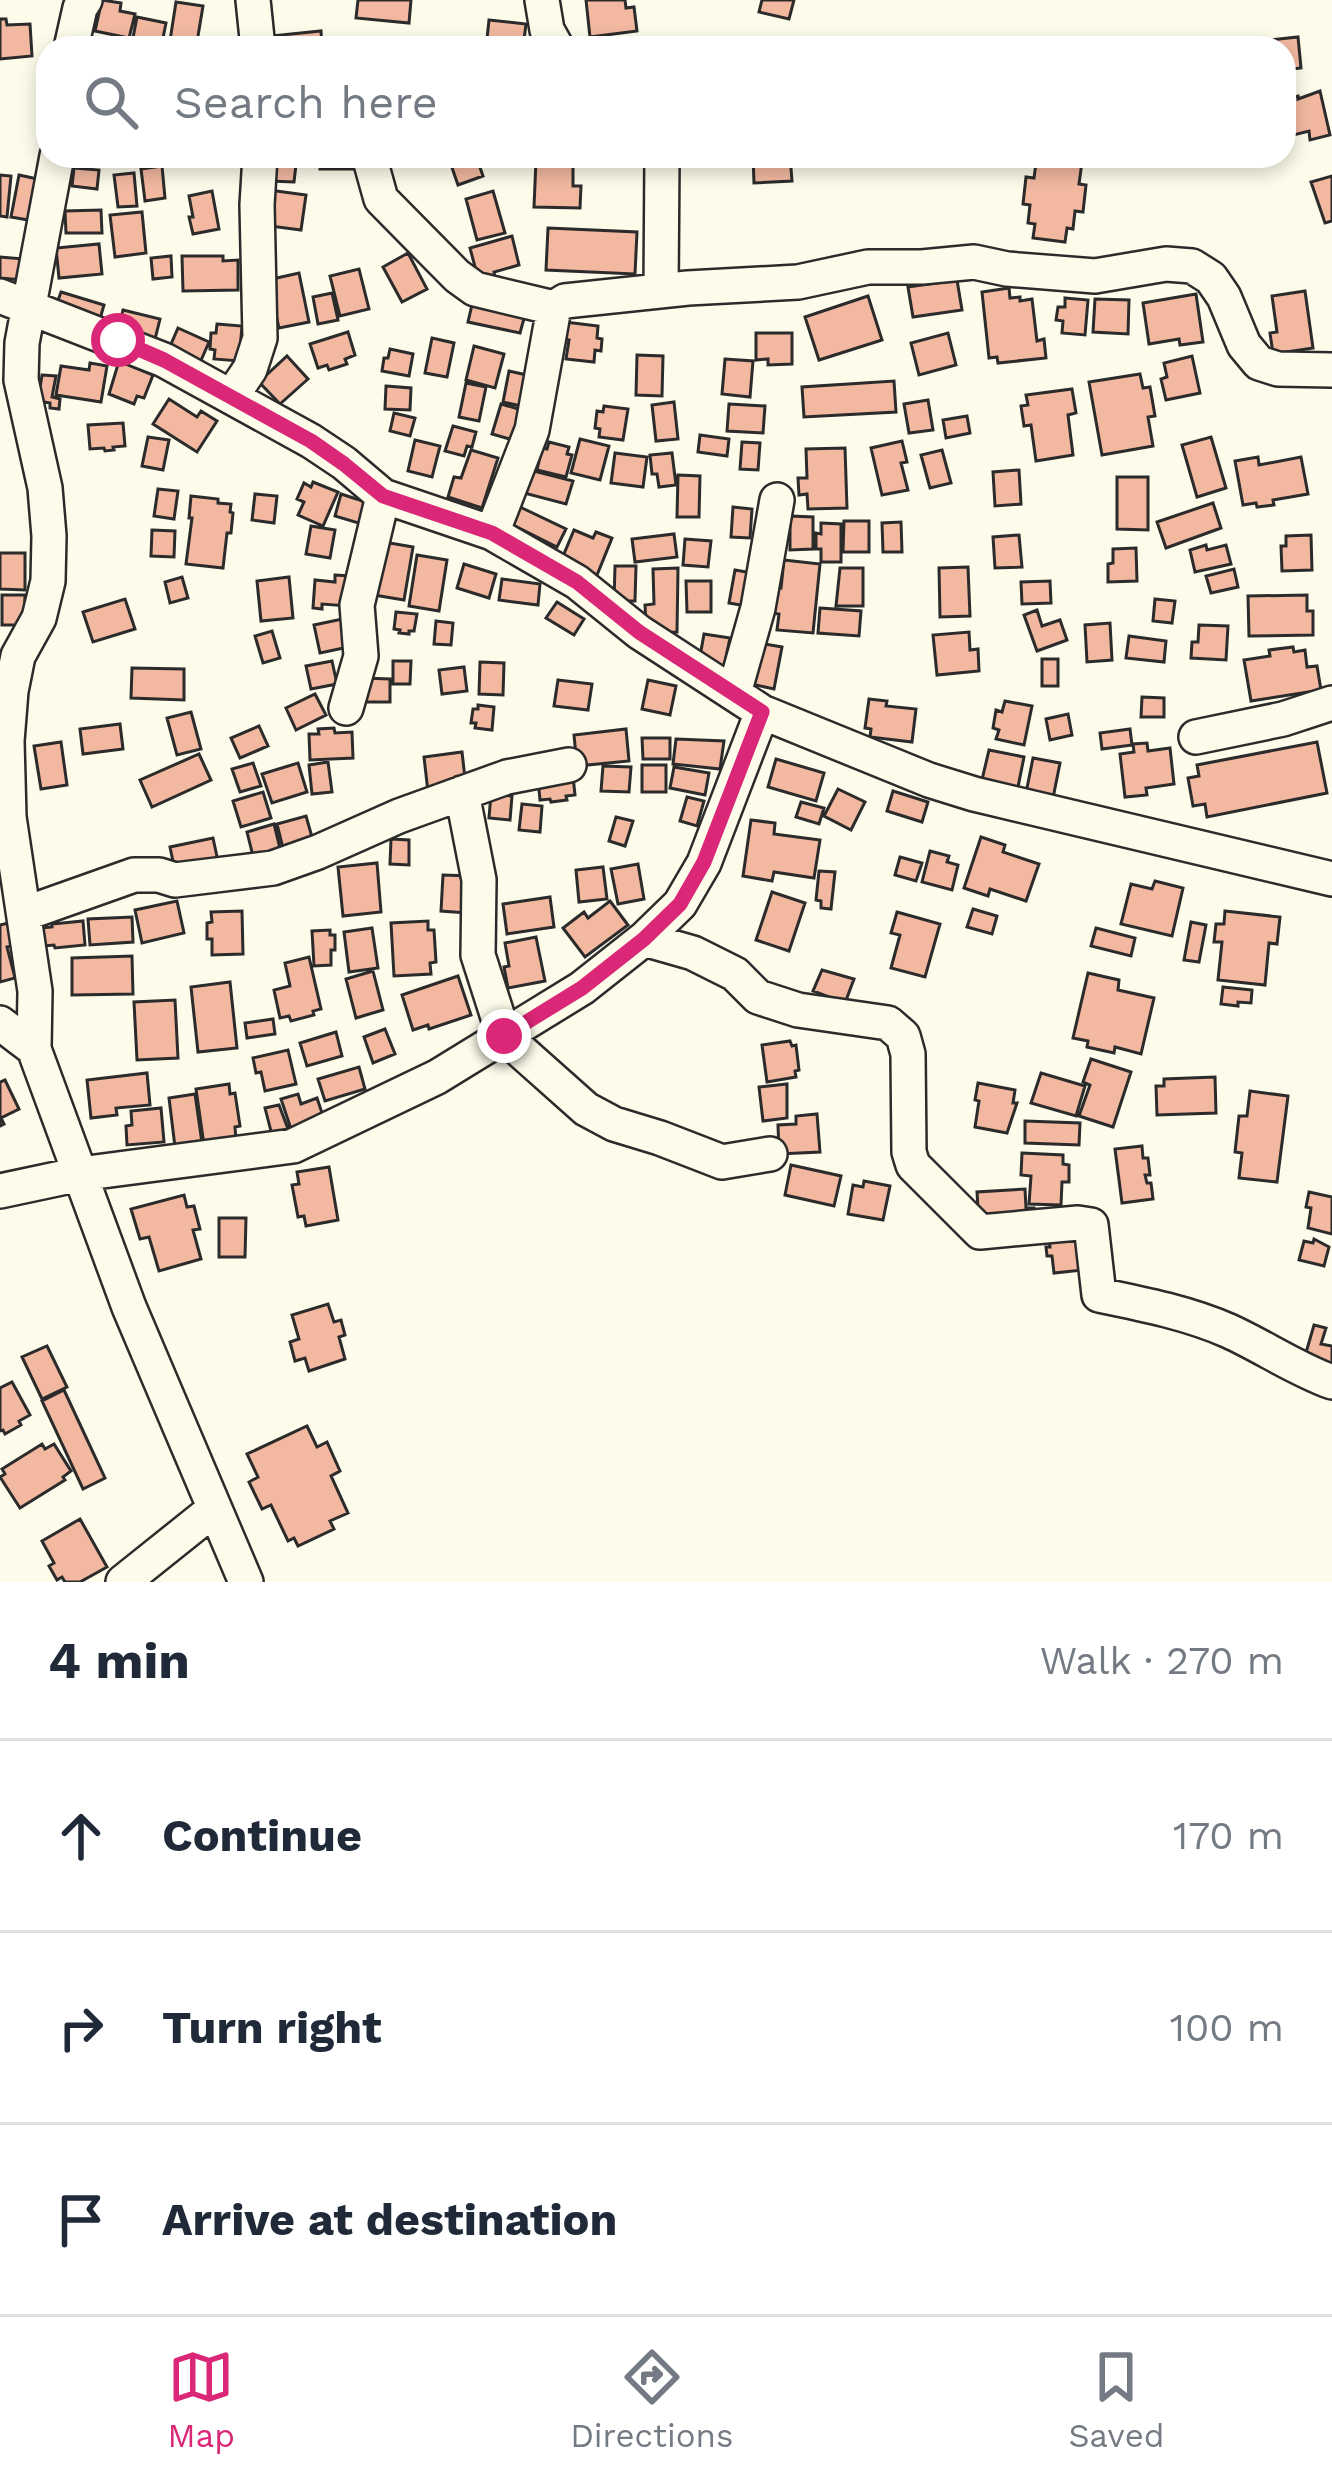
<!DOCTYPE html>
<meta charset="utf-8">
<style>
:root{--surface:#fff;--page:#f2f2f3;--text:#1f2937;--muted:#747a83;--line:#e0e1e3;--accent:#db2777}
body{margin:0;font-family:"Work Sans",sans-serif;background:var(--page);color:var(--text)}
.stop{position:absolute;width:36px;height:36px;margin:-27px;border:9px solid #db2777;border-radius:50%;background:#fff}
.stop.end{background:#db2777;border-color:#fff;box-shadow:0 3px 12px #0008}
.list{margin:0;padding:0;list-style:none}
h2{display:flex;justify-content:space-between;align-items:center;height:156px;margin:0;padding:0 48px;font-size:51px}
h2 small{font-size:39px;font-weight:400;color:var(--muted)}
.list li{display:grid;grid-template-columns:78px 1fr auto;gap:36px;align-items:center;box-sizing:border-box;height:192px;padding:0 48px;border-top:3px solid var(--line)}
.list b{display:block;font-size:45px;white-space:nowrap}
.list em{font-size:39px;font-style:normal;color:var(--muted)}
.icon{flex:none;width:66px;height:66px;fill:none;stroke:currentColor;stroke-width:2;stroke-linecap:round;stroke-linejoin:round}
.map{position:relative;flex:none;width:1332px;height:1582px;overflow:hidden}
.search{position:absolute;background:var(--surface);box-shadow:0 6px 18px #0003;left:36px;right:36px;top:36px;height:132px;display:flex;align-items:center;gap:30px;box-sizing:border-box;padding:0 42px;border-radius:36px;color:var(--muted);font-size:45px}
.sheet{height:732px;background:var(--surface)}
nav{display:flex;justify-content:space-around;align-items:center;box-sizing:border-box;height:168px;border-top:3px solid var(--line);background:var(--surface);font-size:33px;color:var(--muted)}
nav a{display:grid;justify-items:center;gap:6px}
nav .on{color:var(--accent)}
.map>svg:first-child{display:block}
.building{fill:#f2b8a0;stroke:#2b2b2b;stroke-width:3}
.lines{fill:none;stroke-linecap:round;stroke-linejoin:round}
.minor-casing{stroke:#2b2b2b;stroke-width:38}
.minor{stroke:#fdfbea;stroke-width:33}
.route{stroke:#db2777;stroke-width:15}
</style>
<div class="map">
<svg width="1332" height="1582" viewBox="0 0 1332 1582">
<rect width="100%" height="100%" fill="#fdfbea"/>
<!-- building -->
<path class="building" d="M102 0 121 3 120 11 135 14 129 38 95 31Z
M358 0H411L409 23 356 18Z
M586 0H625L626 8 634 7 637 31 590 37Z
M762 0H794L789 19 759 12Z
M176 2 203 6 196 48 169 47Z
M137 17 166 23 161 48H131Z
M0 19H6L7 25 30 24 32 56 0 59Z
M489 20 526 24 523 48H486Z
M321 31 322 48H272L271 36Z
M1298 37 1301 68 1284 70V48H1261L1260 41Z
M1320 91 1330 135 1310 140 1309 131 1289 136 1291 144 1284 145V93L1287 92 1289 98 1298 96V99Z
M272 156H297L294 182 270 181Z
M320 156H355V169H320Z
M448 156H476L483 176 458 185Z
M753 156H790L792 181 754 183Z
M1037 156 1082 162 1079 184 1086 185 1083 212 1075 211 1073 229 1067 228 1065 242 1033 238 1035 224 1028 223 1030 205 1023 204 1026 177 1034 178Z
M536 160 573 161V186H581L580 208 534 207Z
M162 166 165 198 145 201 141 169Z
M74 168 99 170 97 189 72 186Z
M134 173 137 206 118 207 114 175Z
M0 175 11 176 7 217 0 216Z
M19 175 42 180 34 221 11 217Z
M1332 176V221L1325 223 1311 182Z
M269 190 306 195 301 230 270 226Z
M212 191 219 229 193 234 189 217H193L189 196Z
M493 191 505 233 477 240 466 199Z
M101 210 102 233H66L65 211Z
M142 212 146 253 115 257 110 215Z
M548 228 637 232 635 274 546 270Z
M512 236 519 265 494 272 495 278 479 282 470 248Z
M99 244 102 274 59 278 56 248Z
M408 253 427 289 402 302 383 267Z
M171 256 172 277 153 279 151 258Z
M182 256H223V261L238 260V290L183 291Z
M0 257 24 259 23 280 0 278Z
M359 269 369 309 340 316 330 276Z
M299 273 309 322 279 328 268 280Z
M957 280 962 310 913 317 908 287Z
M1009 288 1010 298 1020 297V301L1032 299 1037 341 1044 339 1046 358 998 363 997 357 989 358 982 292Z
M1305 291 1313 348 1273 354 1270 333 1277 332 1272 296Z
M61 292 104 305 100 319 56 306Z
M332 293 338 320 318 324 313 297Z
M1196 294 1203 342 1180 345 1179 339 1149 344 1143 303Z
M474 296 525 315 520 333 468 322Z
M868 296 882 340 819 360 805 317Z
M1065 298 1088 300 1085 335 1062 333 1063 321 1056 320 1058 307H1065Z
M1095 299 1129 300 1128 334 1093 332Z
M123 310 160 319 155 339 118 330Z
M565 322 598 326 597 338 602 339 601 351 595 350 594 362 566 359 569 340 563 339Z
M217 324 242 326 239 361 214 359 215 350 210 349 211 333H216Z
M178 328 209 342 199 365 168 351Z
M348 332 355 355 345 359 347 364 329 370 327 365 318 368 310 344Z
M756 333H792V364L768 365V359L756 360Z
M948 333 956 365 919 375 911 343Z
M432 338 454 343 447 377 425 373Z
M474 346 504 354 495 388 466 380Z
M390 349 413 354 409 376 382 371 384 358H388Z
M637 355 663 356 662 396 636 395Z
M287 356 308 379 280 404 259 382Z
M1192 356 1200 393 1166 400 1161 379 1167 377 1164 363Z
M725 359 753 361 750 397 722 394Z
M119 361 153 375 144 398 137 396 134 404 109 394Z
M90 363 107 366 101 402 56 395 61 366 89 370Z
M509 371 531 376 525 407 503 402Z
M1140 374 1143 388 1150 387 1155 416 1148 417 1153 446 1102 455 1089 382Z
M42 375 56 376 52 397 60 399 59 409 50 408V403L38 401Z
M894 381 896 412 804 417 802 387Z
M466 383 486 387 479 421 459 417Z
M386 386 411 388 410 410 385 409Z
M1072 389 1076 413 1068 415 1073 455 1036 461 1031 425 1024 426 1021 406 1028 405 1026 395Z
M169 399 197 417 201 411 217 421 197 452 153 424Z
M928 400 933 430 909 433 904 404Z
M674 402 678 439 656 441 652 405Z
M501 404 522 410 513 440 492 434Z
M729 404 765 406 763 433 727 431Z
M604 406 628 409 623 440 599 437 600 429 595 428 597 411 603 412Z
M394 413 415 418 410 436 390 431Z
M967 416 970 433 946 438 943 420Z
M123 423 125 446 113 447 114 450 105 451 104 448 90 449 88 425Z
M453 426 476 432 472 447 467 446 464 456 445 451Z
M700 435 729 439 727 456 698 452Z
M148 437 169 440 163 470 142 466Z
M1211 437 1226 488 1197 497 1182 445Z
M580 439 609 446 600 480 571 473Z
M415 440 440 446 432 477 408 471Z
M902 441 907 462 901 463 908 490 882 495 871 448Z
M549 442 569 447 567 454 572 455 566 477 537 470 542 448 547 449Z
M742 442 760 443 758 470 740 469Z
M845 448 847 508 808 509 807 494 799 495 798 478H807L806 449Z
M471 450 498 458 482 508 448 497 454 477 461 478Z
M942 450 951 483 930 488 921 455Z
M615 453 647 457 643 487 611 483Z
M672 453 676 485 659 487 657 474H652L650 455Z
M1258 457 1259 465 1301 457 1308 494 1273 500 1274 505 1257 507 1256 503 1243 505 1235 461Z
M530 470 573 481 566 504 524 493Z
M1019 470 1021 504 995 506 993 472Z
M678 475 700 476 699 517H677Z
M1117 477H1148V530L1117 529Z
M313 482 338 492 323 526 298 515 304 502 297 499 304 483 311 487Z
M158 489 178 491 174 519 154 516Z
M255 494 277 496 274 523 252 520Z
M341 494 372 504 365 525 335 516Z
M191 496 218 499V503L231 504 230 512 233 513 231 533H227L223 568 186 564 192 518H189Z
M1213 503 1221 528 1166 548 1157 522Z
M520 507 566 529 557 547 511 524Z
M733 507 752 509 750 538 731 537Z
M790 516 813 517V549L790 550Z
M844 521H869V552H843Z
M901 522 902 552H883L882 523Z
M821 523 841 524V562H821V549H816V533L821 534Z
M311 526 335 530 330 558 306 554Z
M152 530 175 531 174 557 151 556Z
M574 530 593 538 596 532 612 538 597 575 561 561Z
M674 534 677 557 635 562 632 539Z
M1019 535 1022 567 995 568 993 537Z
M1311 535 1312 570 1282 571 1281 546H1286V536Z
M685 539 711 541 708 567 683 565Z
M384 542 413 547 404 600 374 595Z
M1206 545 1207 550 1226 545 1231 564 1195 572 1190 550Z
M1136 548 1137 581 1108 582V564L1113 563V549Z
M0 553H25V590L0 589Z
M417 555 447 560 439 611 409 606Z
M784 560 820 564 813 633 777 630 779 614 770 613 772 587 781 588Z
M464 564 496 574 489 598 457 588Z
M615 566H636L635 601H614Z
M968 567 970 616 940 617 939 568Z
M678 568 677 632 654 633 646 624 645 605 654 604 653 569Z
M840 568H863V606H836Z
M1234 569 1238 587 1211 593 1206 576Z
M735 570 758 574 752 607 729 603Z
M335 575 350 576 348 606 322 604V609L313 608 315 580 335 582Z
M182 577 188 598 170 603 165 582Z
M289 577 293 618 261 621 257 581Z
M502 579 540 584 538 605 499 600Z
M686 581H711V612H687Z
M1050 581 1051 603 1022 604 1021 582Z
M2 595H25L24 625H2Z
M1307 595V611H1313V635L1249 636 1248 596Z
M125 599 135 629 93 642 83 612Z
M1155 599 1175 601 1172 623 1153 621Z
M557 602 584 619 574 635 546 618Z
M820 608 861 611 859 636 818 633Z
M1037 610 1042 626 1060 620 1067 640 1037 651 1024 615Z
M396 612 417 614 414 631H409V634L399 633 400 630 394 629Z
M347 618 353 646 320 653 314 625Z
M436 621 453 623 451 645 434 644Z
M1110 623 1112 660 1087 662 1085 625Z
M1199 625 1228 626 1226 660 1191 658 1192 642H1198Z
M272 631 280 658 263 663 255 636Z
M969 632 970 650 978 649 979 671 937 675 933 635Z
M704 634 730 638 724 666 699 662Z
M1129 636 1166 641 1164 662 1126 658Z
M759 643 782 647 774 689 751 684Z
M1293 647 1294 652 1305 650 1307 667 1317 666 1321 690 1251 701 1244 660 1270 656 1269 650Z
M1042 659H1058V686H1042Z
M332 661 337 684 311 689 306 666Z
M393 661H411L410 684H393Z
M480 662 504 663 503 695 479 694Z
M464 667 467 691 442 694 439 670Z
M132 668 184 669V700L131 698Z
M363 678 390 679V702H362Z
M558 680 592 684 588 710 554 706Z
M648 680 676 686 670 715 642 709Z
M315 694 326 715 296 730 286 708Z
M1142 697 1164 698V717H1141Z
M869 699 887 701 886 706 916 709 912 742 870 737 871 729 865 728Z
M1005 701 1032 706 1024 745 996 739 999 730 993 728 996 710 1002 712Z
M478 705 494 707 492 730 475 728 476 723H471L473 709H478Z
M191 712 201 749 177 755 167 718Z
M1068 714 1072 735 1050 740 1046 719Z
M120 724 123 749 83 754 80 729Z
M259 726 268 746 240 758 231 738Z
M334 728 335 733 352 732 353 758 310 760 309 734H319L318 729Z
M626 729 629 761 577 766 574 735Z
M1130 729 1132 745 1102 749 1100 733Z
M642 738H670V759H643Z
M676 739 724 741 720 769 673 764Z
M61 742 67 785 41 789 34 746Z
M1317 742 1327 793 1207 817 1205 804 1193 806 1188 778 1199 776 1197 765Z
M1147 743 1148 751 1170 748 1174 784 1146 788 1147 795 1125 797 1120 754 1134 752 1133 744Z
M989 750 1024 757 1017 792 981 784Z
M462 752 466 787 428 792 424 757Z
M199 754 211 780 152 807 140 780Z
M1033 758 1060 763 1053 798 1026 793Z
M776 759 824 773 816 801 768 787Z
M328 762 332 792 312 794 309 765Z
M253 763 261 786 240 792 232 769Z
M298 763 307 792 272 803 262 774Z
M642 765H666V792H642Z
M603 766 631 767 629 792 601 791Z
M674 767 709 773 705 795 670 788Z
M573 776 575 795 566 796 567 800 551 802 550 799 540 800 538 780Z
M838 789 865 802 851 830 824 816Z
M893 791 928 802 922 822 887 811Z
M263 792 271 818 241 827 233 801Z
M491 794 512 796 510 820 489 818Z
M687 797 704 801 697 826 680 821Z
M801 802 824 808 819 824 796 817Z
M522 804 542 806 540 832 519 830Z
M306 816 314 844 284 852 277 824Z
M616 817 633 821 625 846 609 841Z
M751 820 775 823 774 834 820 840 814 878 774 872 772 881 743 876Z
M274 824 282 857 255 864 247 832Z
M981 837 1005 845 1003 852 1039 864 1026 901 990 889 988 896 964 888Z
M213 838 219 866 176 876 170 847Z
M391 839 409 840V865L390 864Z
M930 851 949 856 947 862 958 865 952 890 922 882Z
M900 857 922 863 916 881 895 875Z
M377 863 381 912 343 916 338 867Z
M638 864 644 899 618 904 611 869Z
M603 867 607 899 579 902 576 870Z
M819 871 835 872 831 909 821 908V901L816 900Z
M443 875 470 876 467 913 441 911Z
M1155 881 1183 888 1172 936 1121 924 1131 884 1152 889Z
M772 892 805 903 789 951 756 940Z
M550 897 554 927 507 934 503 904Z
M177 901 184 933 142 943 135 910Z
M610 901 628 925 585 957 563 928 584 912 588 918Z
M973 909 997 916 992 934 967 927Z
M242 911 243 954 212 955V939H207V923L212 922 211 912Z
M1225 911 1280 917 1277 944 1269 943 1265 985 1218 980 1222 942H1214L1216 924H1224Z
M897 912 940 924 925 977 891 968 900 935 891 933Z
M132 917 133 942 90 945 88 919Z
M83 921 85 945 55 948 54 945 43 946 41 928 52 927V924Z
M428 921V930H434L436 962 430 963 431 974 394 976 391 923Z
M1191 922 1206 925 1199 962 1184 960Z
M8 923 14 946 7 947 15 978 0 982V925Z
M372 928 378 968 349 972 344 932Z
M1096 928 1135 938 1131 956 1091 946Z
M330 930V935H335V950H331V965L314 966 312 931Z
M536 937 545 981 508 988 504 967 509 966 505 943Z
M132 956 133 994 72 995V958Z
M309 957 321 1009 313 1011 314 1015 291 1021 289 1016 280 1018 274 990 290 986 285 963Z
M822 970 854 979 845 1003 813 991Z
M373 971 383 1010 356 1018 346 979Z
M1088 973 1119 980 1118 990 1154 998 1141 1054 1115 1047 1114 1053 1087 1047 1088 1041 1073 1038Z
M458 976 471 1015 429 1029 428 1025 413 1030 402 995Z
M230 982 237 1048 198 1052 191 987Z
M1223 987 1252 990 1251 1003 1238 1002V1006L1221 1004Z
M175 1000 178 1058 137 1060 134 1002Z
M273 1019 275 1034 247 1038 245 1023Z
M385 1029 395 1054 373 1063 364 1037Z
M336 1032 342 1056 307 1066 300 1043Z
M790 1041 792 1046 796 1045 799 1070 795 1071 796 1077 767 1082 762 1045Z
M288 1050 296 1084 265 1091 261 1072 256 1073 253 1058Z
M1091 1059 1131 1072 1113 1127 1079 1116 1090 1085 1083 1082Z
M359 1067 365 1089 325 1101 318 1079Z
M147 1073 150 1105 116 1108 117 1115 91 1118 87 1080Z
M1041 1073 1085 1086 1076 1116 1031 1103Z
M1215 1077 1216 1113 1157 1115 1156 1086H1164V1079Z
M5 1080 19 1109 1 1118 4 1124 0 1126V1082Z
M978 1083 1015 1090 1013 1103H1017L1007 1133 975 1127 979 1101 975 1100Z
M229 1084 230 1094 235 1093 240 1126 235 1127 236 1140 204 1145 196 1089Z
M787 1084V1118L763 1121 759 1087Z
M1250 1091 1288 1096 1277 1182 1239 1178 1242 1153 1235 1152 1239 1116H1247Z
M195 1094 202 1143 175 1147 169 1098Z
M298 1094 301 1104 317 1098 324 1119 291 1129 281 1099Z
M279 1105 288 1129 285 1130 286 1136 273 1139 265 1108Z
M161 1108 164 1142 127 1145 126 1126 132 1125 131 1111Z
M817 1114 820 1152 779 1154 778 1125 796 1124V1116Z
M1025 1121 1080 1123 1079 1145 1025 1143Z
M1142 1146 1143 1158H1148L1150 1175H1145L1147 1183H1151L1153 1199 1122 1203 1115 1149Z
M1022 1153 1063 1155V1164L1069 1165V1182H1062L1061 1205 1029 1204 1031 1176 1021 1175Z
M791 1165 841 1176 834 1206 785 1195Z
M329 1167 338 1220 306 1226 304 1216 298 1217 292 1185 299 1184 297 1172Z
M864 1181 890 1186 883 1220 848 1214 853 1185 863 1187Z
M1025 1189 1026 1208H1034V1220L979 1224 977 1192Z
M1309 1192 1332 1197V1234L1308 1228 1311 1208 1306 1207Z
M184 1195 187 1207 194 1206 200 1229 193 1230 201 1259 159 1271 149 1237 140 1239 131 1209Z
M219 1218H246L245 1257H219Z
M1078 1227 1083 1270 1054 1273 1052 1256H1047L1046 1247H1050L1048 1231Z
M1314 1239 1329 1247 1324 1266 1299 1260 1304 1241 1313 1243Z
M328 1304 334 1322 341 1320 345 1335 339 1337 345 1359 309 1371 305 1358 295 1361 290 1342 299 1339 292 1315Z
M1314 1325 1326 1328 1321 1344 1332 1346V1371L1303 1363Z
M47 1346 67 1387 42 1399 22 1357Z
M12 1382 30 1415 19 1421 21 1425 5 1434 3 1430 0 1431V1388Z
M64 1390 105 1478 83 1489 42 1401Z
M307 1426 317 1447 327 1442 340 1471 331 1476 348 1513 330 1521 334 1529 298 1546 294 1538 288 1541 271 1505 262 1509 249 1482 258 1477 247 1454Z
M42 1444 45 1449 54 1444 71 1471 63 1477 65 1480 20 1508 0 1477 5 1474 2 1469Z
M80 1519 107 1567 80 1582H65L62 1577 57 1580 49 1566 54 1563 42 1541Z"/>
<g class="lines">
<!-- minor casing -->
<g class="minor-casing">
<path id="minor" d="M253 0 258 48
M542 0 547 30 557 48
M71 48 80 8 85 0
M57 156 22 343 21 380 45 488 49 536 48 581 39 618 18 656 11 691 7 741 9 817 35 991 34 1049 129 1307 246 1582
M369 156 381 199 457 276 475 289 554 308
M661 290 662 156
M0 296 164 360 311 441 344 463 383 496 492 533 577 582 639 632 762 712 929 780 974 794 1332 879
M232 396 250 369 260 338 257 205 260 156
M492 533 532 430 554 308 565 301 688 288 798 282 868 267H922L974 262 1007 269 1095 276 1166 264 1192 266 1211 278 1224 297 1244 345 1259 363 1278 369 1332 370
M734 693 758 608 777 500
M346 708 361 656 357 605 383 496
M1196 737 1283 719 1332 703
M462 793 479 880 478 955 504 1036 586 1109 614 1124 660 1138 722 1162 770 1154
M24 914 134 875H159L175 880 273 868 318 852 399 816 507 777 569 765
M644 939 693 953 735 974 758 997 798 1010 888 1023 903 1036 908 1054 909 1152 913 1165 980 1232 1078 1223 1091 1225 1099 1295C1143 1304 1188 1313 1229 1331 1264 1347 1296 1369 1332 1382
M0 1023 34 1049
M0 1191 80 1174 293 1146 437 1077 582 988 644 939 680 904 704 863 762 712
M123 1582 213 1510"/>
</g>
<!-- minor -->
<use href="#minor" class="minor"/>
</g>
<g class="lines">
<!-- route -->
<path class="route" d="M118 340 164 360 311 441 344 464 383 496 492 533 577 582 639 632 762 712 704 862 680 904 644 939 582 988 504 1036"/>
</g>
</svg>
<div class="stop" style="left:118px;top:340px"></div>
<div class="stop end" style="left:504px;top:1036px"></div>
<div class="search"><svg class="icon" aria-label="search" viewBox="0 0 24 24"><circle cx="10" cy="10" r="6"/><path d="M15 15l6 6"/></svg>Search here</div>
</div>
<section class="sheet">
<h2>4 min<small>Walk · 270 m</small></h2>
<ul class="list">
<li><svg class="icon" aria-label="ahead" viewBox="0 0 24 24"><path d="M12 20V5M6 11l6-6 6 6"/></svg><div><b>Continue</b></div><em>170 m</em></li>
<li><svg class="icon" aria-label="right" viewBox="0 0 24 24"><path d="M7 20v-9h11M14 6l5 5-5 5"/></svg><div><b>Turn right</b></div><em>100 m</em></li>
<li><svg class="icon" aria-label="arrive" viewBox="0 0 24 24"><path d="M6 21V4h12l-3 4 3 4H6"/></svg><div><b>Arrive at destination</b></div></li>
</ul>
</section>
<nav>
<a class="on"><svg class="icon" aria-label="map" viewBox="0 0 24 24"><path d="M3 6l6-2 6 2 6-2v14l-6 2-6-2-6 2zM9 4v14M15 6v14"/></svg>Map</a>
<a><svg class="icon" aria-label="directions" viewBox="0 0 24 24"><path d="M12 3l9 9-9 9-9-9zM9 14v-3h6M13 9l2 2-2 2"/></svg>Directions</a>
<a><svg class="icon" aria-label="saved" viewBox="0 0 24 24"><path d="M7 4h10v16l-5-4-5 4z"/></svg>Saved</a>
</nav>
